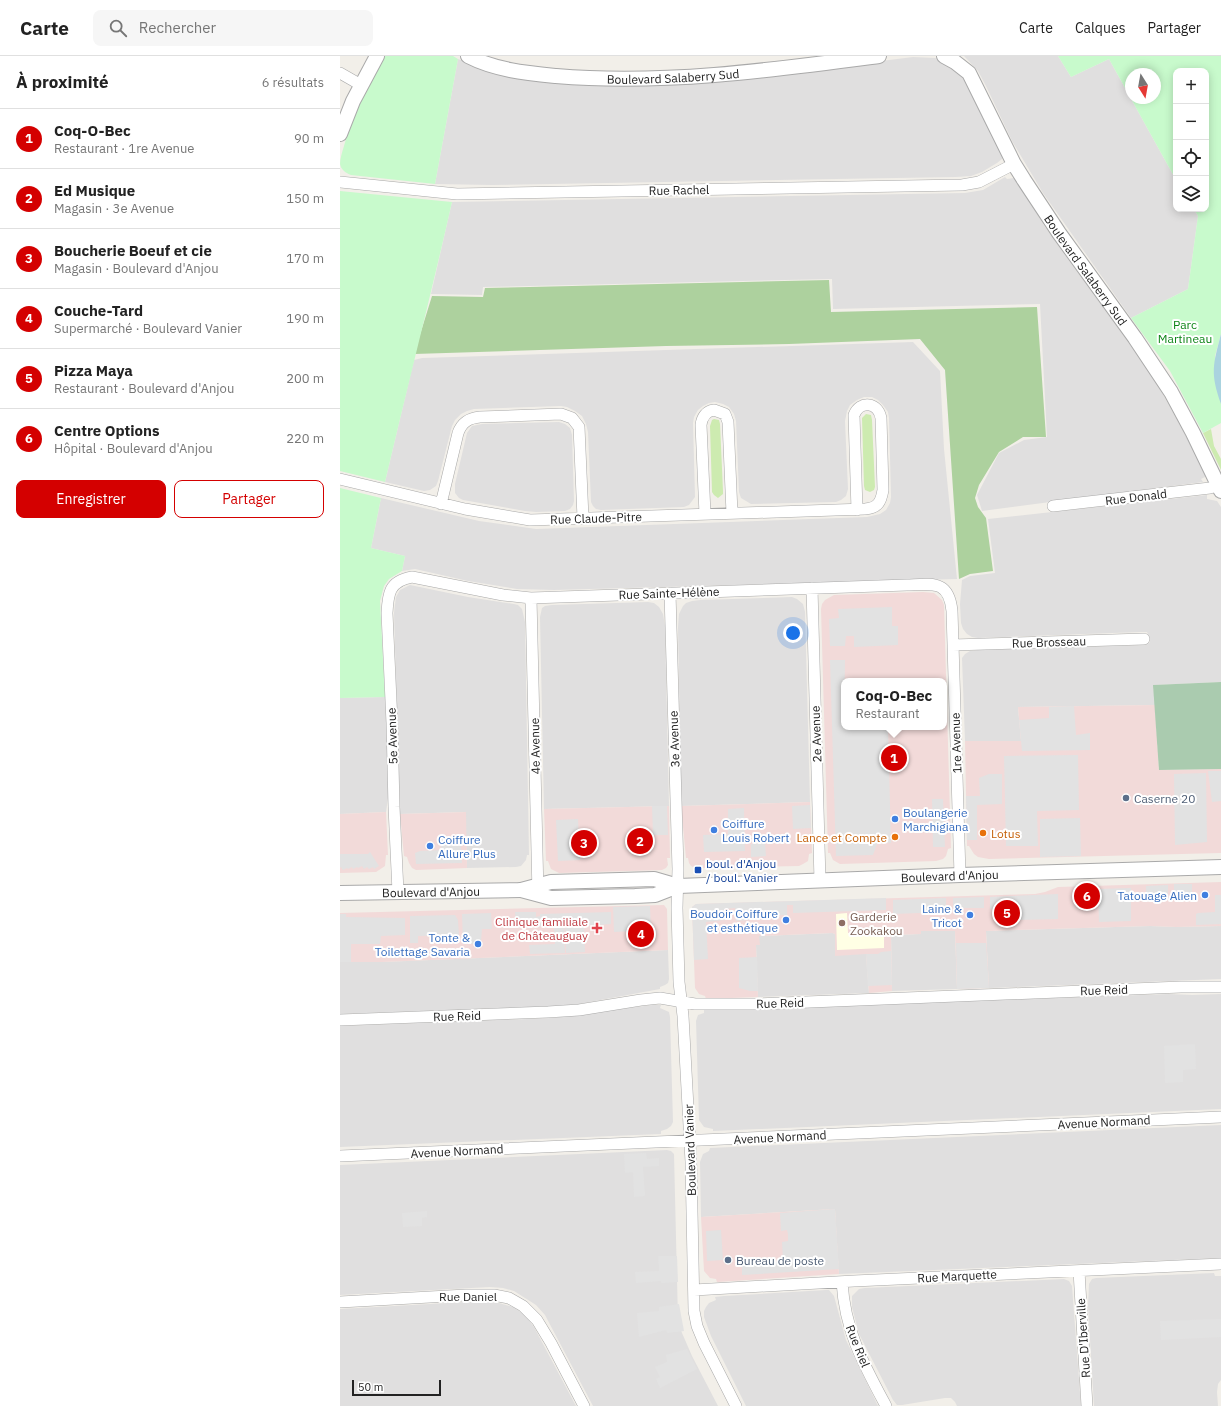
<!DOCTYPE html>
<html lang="fr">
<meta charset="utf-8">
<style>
:root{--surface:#fff;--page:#f6f6f6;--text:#222;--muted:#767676;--line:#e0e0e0;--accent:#d40000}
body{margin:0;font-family:"IBM Plex Sans",sans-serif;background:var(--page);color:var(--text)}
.controls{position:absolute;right:12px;top:12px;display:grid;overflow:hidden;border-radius:8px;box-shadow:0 2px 10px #0003}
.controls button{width:36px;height:36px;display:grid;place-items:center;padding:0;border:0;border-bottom:1px solid var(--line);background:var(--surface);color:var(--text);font:20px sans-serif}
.compass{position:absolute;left:785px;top:12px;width:36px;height:36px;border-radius:50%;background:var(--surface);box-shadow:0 2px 10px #0003;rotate:169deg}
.scale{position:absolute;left:12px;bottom:10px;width:89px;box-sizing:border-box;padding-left:4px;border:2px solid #222;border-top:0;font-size:11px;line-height:14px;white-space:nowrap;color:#222;-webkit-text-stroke:3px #fff;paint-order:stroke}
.you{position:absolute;left:453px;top:577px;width:14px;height:14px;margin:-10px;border:3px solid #fff;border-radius:50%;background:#1a73e8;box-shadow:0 0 0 6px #1a73e833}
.badge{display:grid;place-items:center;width:26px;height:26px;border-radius:50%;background:var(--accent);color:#fff;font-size:13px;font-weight:700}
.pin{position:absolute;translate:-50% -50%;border:2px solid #fff;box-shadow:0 1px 4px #0006}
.popup{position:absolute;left:501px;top:622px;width:106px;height:52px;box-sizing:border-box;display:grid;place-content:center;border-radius:8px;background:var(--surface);filter:drop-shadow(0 1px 3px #0005);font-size:13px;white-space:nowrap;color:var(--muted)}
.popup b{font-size:15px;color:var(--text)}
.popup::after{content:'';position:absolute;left:50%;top:100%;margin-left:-8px;border:8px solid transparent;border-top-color:var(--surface)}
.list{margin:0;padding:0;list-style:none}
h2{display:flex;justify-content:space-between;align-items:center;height:52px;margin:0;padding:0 16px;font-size:17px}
h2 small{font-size:13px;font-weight:400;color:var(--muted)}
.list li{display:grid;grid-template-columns:26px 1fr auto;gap:12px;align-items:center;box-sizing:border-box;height:60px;padding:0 16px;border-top:1px solid var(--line)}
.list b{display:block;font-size:15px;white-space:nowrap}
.list p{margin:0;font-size:13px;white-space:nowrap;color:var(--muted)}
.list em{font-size:13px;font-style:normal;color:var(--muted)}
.actions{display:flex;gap:8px;padding:12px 16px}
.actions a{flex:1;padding:9px 0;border:1px solid var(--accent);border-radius:8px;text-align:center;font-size:14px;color:var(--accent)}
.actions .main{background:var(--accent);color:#fff}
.icon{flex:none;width:22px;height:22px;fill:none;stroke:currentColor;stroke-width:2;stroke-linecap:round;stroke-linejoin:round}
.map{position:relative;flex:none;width:881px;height:1350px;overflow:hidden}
header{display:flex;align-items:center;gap:24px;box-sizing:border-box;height:56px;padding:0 20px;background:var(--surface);border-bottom:1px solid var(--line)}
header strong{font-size:19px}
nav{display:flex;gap:22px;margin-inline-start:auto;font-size:14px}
.search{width:280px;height:36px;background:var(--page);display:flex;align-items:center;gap:10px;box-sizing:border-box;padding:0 14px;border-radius:8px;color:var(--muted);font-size:15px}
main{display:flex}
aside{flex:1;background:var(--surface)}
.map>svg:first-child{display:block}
.residential{fill:#e0dfdf}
.commercial{fill:#f2dad9;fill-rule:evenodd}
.education{fill:#ffffe5}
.grass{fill:#cdebb0}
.forest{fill:#add19e}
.cemetery{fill:#aacbaf}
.park{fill:#c8facc;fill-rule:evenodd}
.parking{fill:#e2e2e2}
.water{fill:#aad3df}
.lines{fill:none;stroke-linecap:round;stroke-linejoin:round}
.minor-casing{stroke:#a9a9a9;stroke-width:12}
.tertiary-casing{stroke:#a9a9a9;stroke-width:16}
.minor{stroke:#fff;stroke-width:11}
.tertiary{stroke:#fff;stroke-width:14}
.service-dot{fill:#5c6f8a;stroke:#fff;stroke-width:1.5}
.shop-dot{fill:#3f7fe0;stroke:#fff;stroke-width:1.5}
.food-dot{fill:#e8710a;stroke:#fff;stroke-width:1.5}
.transit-dot{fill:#1a4fb4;stroke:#fff;stroke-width:1.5}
.education-dot{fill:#8d6e63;stroke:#fff;stroke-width:1.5}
.health-dot{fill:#e0444e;stroke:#fff;stroke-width:1.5}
.labels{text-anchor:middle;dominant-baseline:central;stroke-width:4;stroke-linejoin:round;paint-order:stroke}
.street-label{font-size:12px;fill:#222;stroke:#fff}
.park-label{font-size:12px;fill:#0c8416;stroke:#fff}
.service-label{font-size:12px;fill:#4e5e75;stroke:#fff;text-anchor:start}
.shop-label{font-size:12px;fill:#366cbe;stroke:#fff;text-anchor:end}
.food-label{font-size:12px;fill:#c56008;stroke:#fff;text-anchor:start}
.transit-label{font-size:12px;fill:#164399;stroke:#fff;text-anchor:start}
.education-label{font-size:12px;fill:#785e54;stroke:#fff;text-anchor:start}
.health-label{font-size:12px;fill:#be3a42;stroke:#fff;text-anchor:end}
</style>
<header>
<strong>Carte</strong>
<div class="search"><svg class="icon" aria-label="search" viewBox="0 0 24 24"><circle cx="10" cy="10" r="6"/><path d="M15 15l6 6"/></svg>Rechercher</div>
<nav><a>Carte</a><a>Calques</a><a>Partager</a></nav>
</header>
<main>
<aside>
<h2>À proximité<small>6 résultats</small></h2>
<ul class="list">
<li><span class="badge">1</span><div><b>Coq-O-Bec</b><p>Restaurant · 1re Avenue</p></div><em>90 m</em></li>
<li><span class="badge">2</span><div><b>Ed Musique</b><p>Magasin · 3e Avenue</p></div><em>150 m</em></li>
<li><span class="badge">3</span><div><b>Boucherie Boeuf et cie</b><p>Magasin · Boulevard d'Anjou</p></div><em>170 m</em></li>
<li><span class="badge">4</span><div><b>Couche-Tard</b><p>Supermarché · Boulevard Vanier</p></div><em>190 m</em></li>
<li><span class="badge">5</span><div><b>Pizza Maya</b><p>Restaurant · Boulevard d'Anjou</p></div><em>200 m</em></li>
<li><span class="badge">6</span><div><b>Centre Options</b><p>Hôpital · Boulevard d'Anjou</p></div><em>220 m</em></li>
</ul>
<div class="actions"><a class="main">Enregistrer</a><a>Partager</a></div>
</aside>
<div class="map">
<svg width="881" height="1350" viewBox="0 0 881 1350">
<rect width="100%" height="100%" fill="#f2efe9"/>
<!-- residential -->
<path class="residential" d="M624 0H718L731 21 769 3 836 124V153H854L858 160 848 233 791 262 703 137 672 85 646 30 638 15Z
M573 1 595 2 605 5 625 22 663 99 662 103 657 107 642 116 631 120 616 121 152 129 95 128 118 3 154 15 445 17Z
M665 121 667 123 674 122 677 125 705 171 812 319 837 363 865 417V421L861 423 863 426 642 455 637 439 659 397 684 384 707 381 700 248 493 253 492 223 143 231 142 239 91 238 112 146 625 137 643 134Z
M573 286 600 315 604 393 617 523 214 534 177 533 128 525 75 513 62 515 65 500 31 492 41 442 139 465 196 473 527 461 540 458 546 454 550 447 551 441 549 362 548 356 543 349 538 344 532 341H524L517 344 510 349 507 355 505 365 508 433 506 440 501 444 496 446 411 448 401 442 399 436 396 365 394 358 389 351 383 348 375 346 369 347 363 350 358 354 354 361 353 367 355 441 349 449 344 451 261 454 256 453 253 450 251 446 248 376 246 368 242 360 235 355 227 351 221 350 134 353 127 355 121 358 115 364 112 370 98 425 96 430 90 434 84 435 45 426 74 304 82 302Z
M219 366 225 368 230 372 232 379 234 445 233 449 230 453 225 455 196 456 185 455 123 444 119 442 115 437V428L127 377 132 370 142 368Z
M867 439V443L877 445 881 451V626L814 629 815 649 678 651 681 685H625L622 602 625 598 630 595 638 594 806 589 810 586 809 581 807 576H800L638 582 632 581 627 578 623 573 621 567 620 548 622 524 630 520 655 517 648 463Z
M70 529 128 541 174 548 178 549 182 553 185 566 189 799H187L186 804 181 810 176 811 127 812 125 756 60 758 54 557 56 541 60 534Z
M452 541 457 543 463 548 465 556 470 746 341 750 338 571 339 558 343 550 346 547 352 545 360 544Z
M308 546 314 547 319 551 323 558 325 570 329 750 204 753 200 561 202 552 205 550 212 549Z
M45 641 49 735 46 756 0 758V642Z
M810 870 836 871 881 870V923L649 932 646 875Z
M581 875H615L617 933 552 935 551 879 581 878Z
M493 877 526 898 529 937 418 941 416 889 419 880Z
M328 894 329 923 328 927 325 929 320 931V933L239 948 221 950 0 958V906H42Z
M829 938 852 939 881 938V1053L373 1075V1073L364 1071 359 1064 356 965 358 959 364 957V954Z
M312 949H321L320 952 329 956 330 961 333 1066 331 1070 327 1073 321 1075V1078L0 1091V970L211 962Z
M881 1069V1202L499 1218 495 1153 361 1161 360 1106 363 1098 369 1095 370 1092Z
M327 1094 331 1095 334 1098 338 1264 342 1277 352 1300 378 1350H253L205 1259 196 1249 174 1235 163 1232 150 1231 0 1239V1109Z
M874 1217 875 1220H881V1324L878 1328 877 1336 878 1350H754L748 1250 749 1228 752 1223 756 1222Z
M724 1223 729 1225 732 1230 741 1350H617L615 1346 611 1342H605L562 1349H557L553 1344 519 1278 512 1251V1240L519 1233 525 1232Z
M486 1234H489L494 1240 506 1284 538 1350H406L371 1280 364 1261V1255L366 1251 369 1247 376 1244 375 1241 384 1240Z
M143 1245 159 1247 173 1251 185 1259 194 1271 236 1350H0V1253Z"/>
<!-- commercial -->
<path class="commercial" d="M583 536 594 537 602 544 604 549 611 792 608 793 606 800 603 803 596 805 500 808 493 804 490 797H488L481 553 482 548 485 544 494 539ZM504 625H604V671H504Z
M815 649 819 714 881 713V797L649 803 638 801 634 798 629 790H627L625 685H681L678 651Z
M470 746 472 797 469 798 468 805 463 808 459 810 363 812V809H355V812L351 810 349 807 348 802H346L341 750Z
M329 750 330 802H327L328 809 326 812 322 814 219 817 211 813 208 805H206L204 753Z
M46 756 48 799H46L45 810 36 816 0 817V758Z
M126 756 127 812 76 814 72 812 69 807 67 801 64 800 60 758Z
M881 826V870L836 871 810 870 646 875 649 932 617 933 615 875H581V878L551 879 552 935 529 937 526 898 495 900V878L492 877 419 880 420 889H416L418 941 366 943 365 940 359 938 355 932 352 851 356 848 695 838 705 836 718 831Z
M324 849 327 853 328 894 42 906H0V857Z
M495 1153 499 1218 377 1226 376 1223 370 1222 364 1215 361 1161Z"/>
<!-- education -->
<path class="education" d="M507 857 508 877 544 876V892L497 894 496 858Z"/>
<!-- grass -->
<path class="grass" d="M526 358 531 359 532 364 535 431 534 434 530 436 525 434 524 430 522 362Z
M374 363 379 364 380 368 383 435V438L378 442 374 439 372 436 370 370 372 364Z
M871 373 874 390 881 403V414L863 377Z"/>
<!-- forest -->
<path class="forest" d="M489 224 491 256 697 251 706 381H683L659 396 639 429 635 442 638 451 646 462 653 515 630 518 619 523 605 314 580 283 449 288 326 290 74 298 92 240 143 241 145 232Z"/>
<!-- cemetery -->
<path class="cemetery" d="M881 626V713L819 714 813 629Z"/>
<!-- park -->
<path class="park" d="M45 0H113L118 3 95 128 11 119C6 117 1 114 0 108 0 103 2 96 4 90 12 58 29 29 45 0Z
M718 0H881V278L875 300 881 342V367L863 377 830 315 791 262 848 233 858 160 854 153H866V15H836V124L769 3 731 21ZM791 18H815V42H791Z
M0 135 112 146C91 239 67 332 45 426L0 415Z
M0 432 41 442 31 492 65 500 62 515 49 523 44 530 40 545 45 641 0 642Z"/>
<!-- parking -->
<path class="parking" d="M552 551V570H558V589L514 591V580H506L505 590H490L489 563 499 562 498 553Z
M490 604H505L504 671H548L551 787 538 785 533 799 496 800Z
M734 650 736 679 750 677V694L682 695 679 664 709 662V651Z
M738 699 739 754 697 755 698 790H666L664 700Z
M868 715H881V745L872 746Z
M866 717 867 786 835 789 834 718Z
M649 718H662V748L637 749V784H627L626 740H640L639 722Z
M592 743H603L605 791H593Z
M470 749 471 772 453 773 452 750Z
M312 750H327L328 779H313Z
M404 752 405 795 364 796 363 779 388 778V753Z
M740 762 741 800 700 801V763Z
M238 763 240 804 218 805 216 764Z
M120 780 122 807 76 808 75 797 80 795 101 794V781Z
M425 787 426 800 411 801V788Z
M30 796 39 810 34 813 33 811 29 813 27 811 24 813 22 810 18 812 17 811 13 813 12 811 8 813 7 812 3 814 1 811 0 812V798H28Z
M834 828H852V839H834Z
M828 829V839H806V830Z
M791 832V865L759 866 758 833Z
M718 838V863L678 864 677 853H650V841Z
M875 839H881V868L856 869V858L858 857 875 856Z
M644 841V852H613V842Z
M546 842V854L453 857V849H447V859L423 860 422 863 396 865 395 852 384 853 385 864 366 866 368 903 354 904 352 851 356 848Z
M606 842V856L553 858V844Z
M310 850 311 874 274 876 273 851Z
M175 856H196V861L200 860V858L271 856V868L244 870 245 896 226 897 225 869H224L225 897 190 898 189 889 215 888 214 870 176 871Z
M151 857 152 873H142L141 885H135V888H123L122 858Z
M0 858H6V861L65 862V879L41 880 40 888H11V906H0Z
M115 859 118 864 119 879 78 880V887H70V860Z
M616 887H646L649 932 617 933Z
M551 895 552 929 528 930 526 898H538L541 896Z
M417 901 418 935H410L399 932V902Z
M855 988 856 1013 843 1014V1026L825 1027 824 990Z
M306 1097 307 1103 319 1102V1110L303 1111 305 1140 294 1141 293 1116 285 1117 284 1098Z
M495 1153 499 1213 402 1219V1208L443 1205 442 1186 448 1185V1178L447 1174 441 1175 440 1157Z
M87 1155V1161L82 1162V1170L63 1171 62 1157Z
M381 1174 383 1204 367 1205 366 1175Z
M318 1200H337L338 1226 321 1227V1225L296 1227 295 1216 319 1215Z
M339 1248 344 1275 327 1277 326 1274 299 1281 297 1257 319 1255V1251Z
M881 1263V1281L821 1284 820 1265Z
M347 1293 357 1313 320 1332 316 1323 320 1321 315 1311 327 1306 326 1299Z"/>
<!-- water -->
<path class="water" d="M881 278V348C870 317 873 309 881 278Z"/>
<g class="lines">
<!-- minor casing -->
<g class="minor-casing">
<path id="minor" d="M0 17 21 29
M0 126 117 138 622 129 639 126 674 108
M0 423 125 453 190 464 525 453C538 452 541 446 543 434L541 362C538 346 520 344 514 359L517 454
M101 448 118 377C122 366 129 362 140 361L221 358 232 362 239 371 243 462
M713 450 870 432 878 430
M365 458 361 369C362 361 366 355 374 354L385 358 388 366 392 457
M472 532 480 825
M330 537 338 813 337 852 339 926 343 960 351 1106 354 1255 357 1270 364 1287 396 1350
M191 542 198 838
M613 589 804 583
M58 836 54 751 52 667 47 557C48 538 49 525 72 521L163 539 191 542 567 529C593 528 609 524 612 555L620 819
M0 964 208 956 239 954 301 944 320 942 355 948H419L841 931H881
M0 1100 881 1061
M739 1215 747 1350
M502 1226C505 1275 523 1307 546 1350
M354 1234 514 1225 881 1208
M0 1246 126 1239H154L169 1242 183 1250 197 1264 211 1287 244 1350"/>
</g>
<!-- tertiary casing -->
<g class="tertiary-casing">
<g id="tertiary">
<path id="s1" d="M128 0C155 14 186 17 216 20 324 29 433 14 539 0"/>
<path id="s2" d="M604 0 615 6 629 17 674 108 684 124 719 177 795 282 831 336 853 377 881 435"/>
<path d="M0 78 13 45 37 0"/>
<path d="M181 834 211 842 295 840 315 839 338 830"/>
<path id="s3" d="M0 837 181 834 211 826 314 823 338 830 620 819 881 811"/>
</g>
</g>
<!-- minor -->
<use href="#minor" class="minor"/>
<!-- tertiary -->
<use href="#tertiary" class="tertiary"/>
</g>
<!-- markers -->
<g class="service-dot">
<circle cx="786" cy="742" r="4"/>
<circle cx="388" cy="1204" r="4"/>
</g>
<g class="shop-dot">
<circle cx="555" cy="763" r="4"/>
<circle cx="374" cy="774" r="4"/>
<circle cx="90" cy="790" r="4"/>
<circle cx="865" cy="839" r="4"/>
<circle cx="630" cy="859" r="4"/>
<circle cx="446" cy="864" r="4"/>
<circle cx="138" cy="888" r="4"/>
</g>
<g class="food-dot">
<circle cx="643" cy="777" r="4"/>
<circle cx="555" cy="781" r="4"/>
</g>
<rect class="transit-dot" x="354" y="810" width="8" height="8" rx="2"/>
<circle class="education-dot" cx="502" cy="867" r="4"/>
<path class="health-dot" d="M255 866h4v4h4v4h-4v4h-4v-4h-4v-4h4z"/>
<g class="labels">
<!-- street labels -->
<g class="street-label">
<text stroke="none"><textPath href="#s1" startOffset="208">Boulevard Salaberry Sud</textPath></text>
<text transform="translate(339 134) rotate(-1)">Rue Rachel</text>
<text stroke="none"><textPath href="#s2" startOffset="260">Boulevard Salaberry Sud</textPath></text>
<text transform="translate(796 441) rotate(-7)">Rue Donald</text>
<text transform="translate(256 462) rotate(-2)">Rue Claude-Pitre</text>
<text transform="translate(329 537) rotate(-2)">Rue Sainte-Hélène</text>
<text transform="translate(709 586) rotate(-2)">Rue Brosseau</text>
<text transform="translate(476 678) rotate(-92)">2e Avenue</text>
<text transform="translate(52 680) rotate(-92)">5e Avenue</text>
<text transform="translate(334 683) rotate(-92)">3e Avenue</text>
<text transform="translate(616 687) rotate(-92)">1re Avenue</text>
<text transform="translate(195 690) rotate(-91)">4e Avenue</text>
<text stroke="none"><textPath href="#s3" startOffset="612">Boulevard d'Anjou</textPath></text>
<text stroke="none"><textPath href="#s3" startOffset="91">Boulevard d'Anjou</textPath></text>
<text transform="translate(764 934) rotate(-2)">Rue Reid</text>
<text transform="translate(440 947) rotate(-2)">Rue Reid</text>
<text transform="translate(117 960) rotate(-2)">Rue Reid</text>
<text transform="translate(764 1066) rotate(-3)">Avenue Normand</text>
<text transform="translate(440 1081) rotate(-3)">Avenue Normand</text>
<text transform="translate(350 1094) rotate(-92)">Boulevard Vanier</text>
<text transform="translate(117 1095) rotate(-3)">Avenue Normand</text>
<text transform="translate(617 1220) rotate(-3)">Rue Marquette</text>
<text x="128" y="1240">Rue Daniel</text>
<text transform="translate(743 1282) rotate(-94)">Rue D'Iberville</text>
<text transform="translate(518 1290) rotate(68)">Rue Riel</text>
</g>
<!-- park labels -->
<g class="park-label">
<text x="845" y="268">Parc<tspan x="845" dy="14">Martineau</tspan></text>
</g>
<!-- service labels -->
<g class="service-label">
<text x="794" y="742">Caserne 20</text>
<text x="396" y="1204">Bureau de poste</text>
</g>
<!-- shop labels -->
<g class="shop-label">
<text x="563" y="756" text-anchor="start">Boulangerie<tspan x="563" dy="14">Marchigiana</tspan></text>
<text x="382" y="767" text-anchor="start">Coiffure<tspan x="382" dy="14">Louis Robert</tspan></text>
<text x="98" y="783" text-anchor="start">Coiffure<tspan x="98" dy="14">Allure Plus</tspan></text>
<text x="857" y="839">Tatouage Alien</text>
<text x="622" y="852">Laine &amp;<tspan x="622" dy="14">Tricot</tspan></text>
<text x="438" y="857">Boudoir Coiffure<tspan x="438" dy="14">et esthétique</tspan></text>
<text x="130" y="881">Tonte &amp;<tspan x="130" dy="14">Toilettage Savaria</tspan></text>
</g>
<!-- food labels -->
<g class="food-label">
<text x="651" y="777">Lotus</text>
<text x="547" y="781" text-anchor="end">Lance et Compte</text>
</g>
<!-- transit labels -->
<g class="transit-label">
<text x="366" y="807">boul. d'Anjou<tspan x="366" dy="14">/ boul. Vanier</tspan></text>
</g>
<!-- education labels -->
<g class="education-label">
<text x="510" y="860">Garderie<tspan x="510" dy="14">Zookakou</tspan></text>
</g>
<!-- health labels -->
<g class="health-label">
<text x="248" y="865">Clinique familiale<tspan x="248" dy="14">de Châteauguay</tspan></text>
</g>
</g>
</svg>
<div class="controls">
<button>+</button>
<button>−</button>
<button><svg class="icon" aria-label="locate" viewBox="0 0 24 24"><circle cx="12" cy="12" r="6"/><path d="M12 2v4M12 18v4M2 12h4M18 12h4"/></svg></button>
<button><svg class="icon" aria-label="layers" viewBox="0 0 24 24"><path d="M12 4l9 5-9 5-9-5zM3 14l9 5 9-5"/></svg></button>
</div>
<svg class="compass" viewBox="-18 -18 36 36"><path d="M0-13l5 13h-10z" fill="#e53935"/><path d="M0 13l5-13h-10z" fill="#767676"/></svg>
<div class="scale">50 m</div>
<div class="you"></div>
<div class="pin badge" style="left:554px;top:702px">1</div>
<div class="popup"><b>Coq-O-Bec</b>Restaurant</div>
<div class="pin badge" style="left:300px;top:785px">2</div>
<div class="pin badge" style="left:244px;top:787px">3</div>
<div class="pin badge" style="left:301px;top:878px">4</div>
<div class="pin badge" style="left:667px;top:857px">5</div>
<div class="pin badge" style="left:747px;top:840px">6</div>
</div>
</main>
